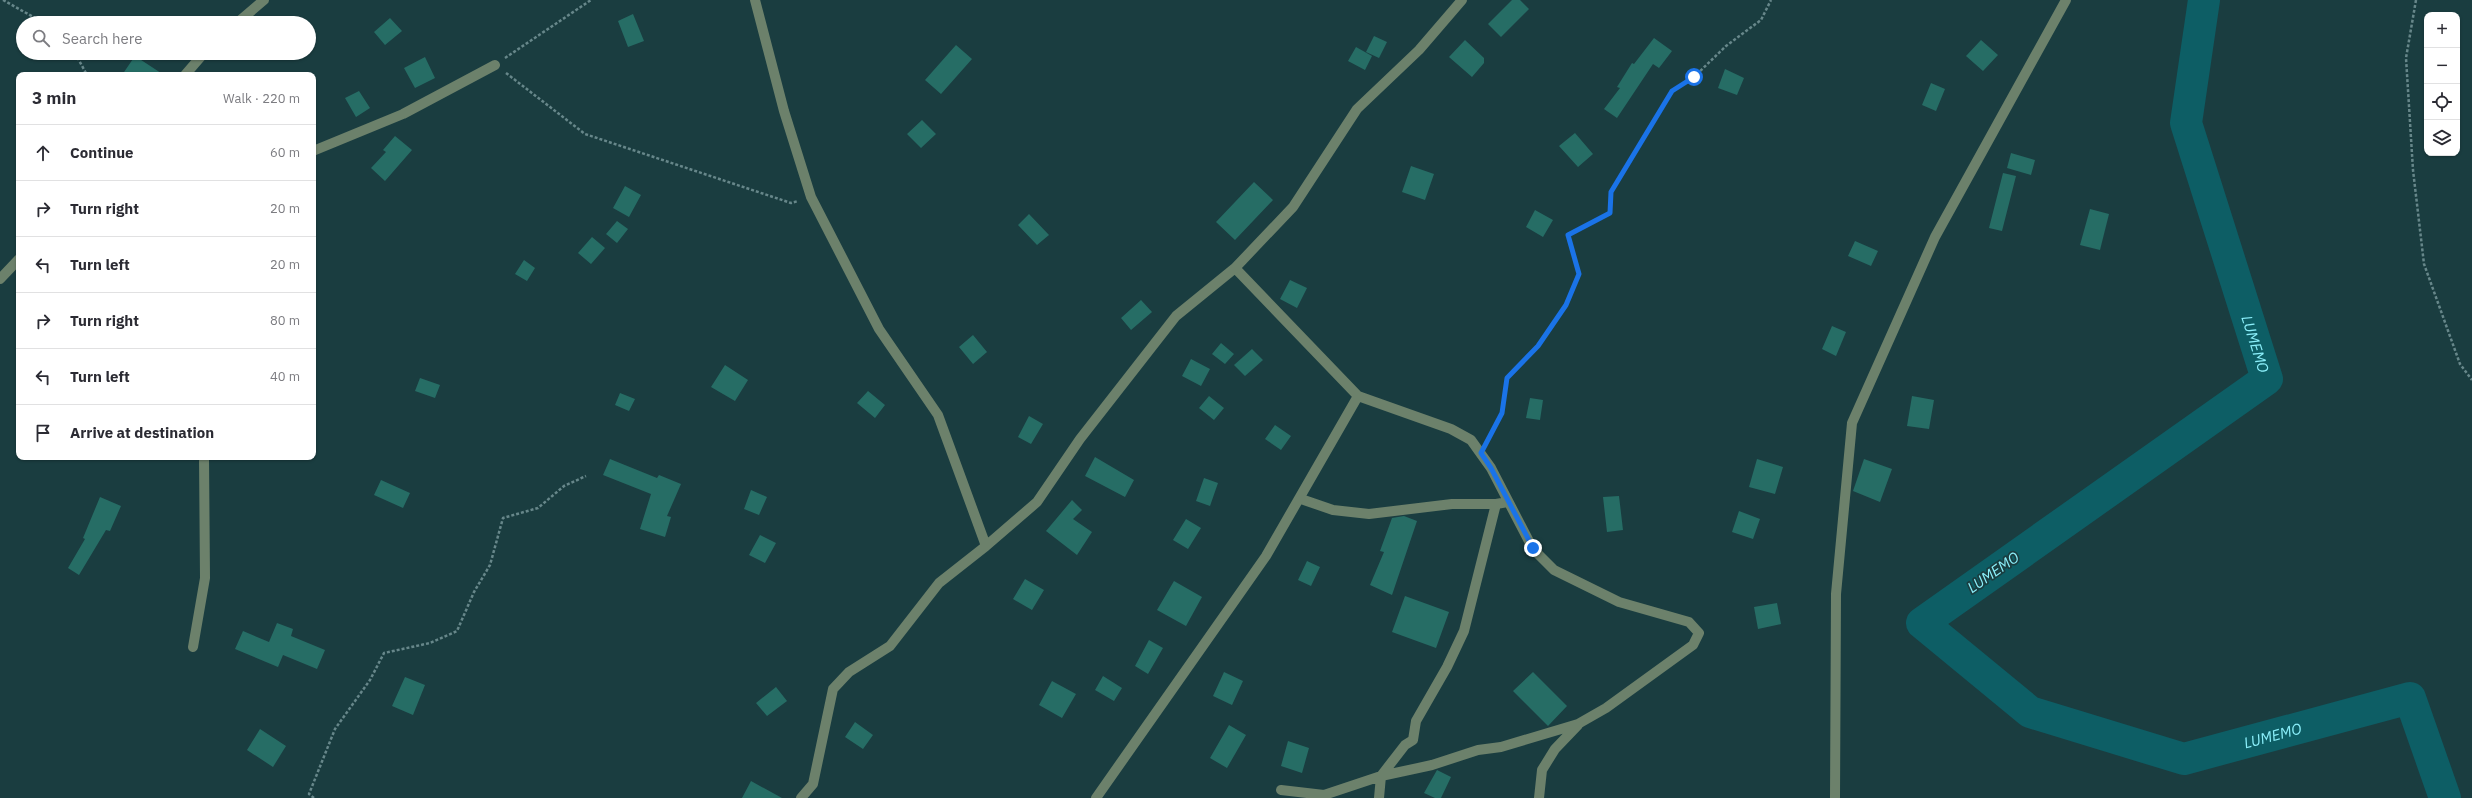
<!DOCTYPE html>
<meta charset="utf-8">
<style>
:root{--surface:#fff;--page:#f2f2f3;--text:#2b2b33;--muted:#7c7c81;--line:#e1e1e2}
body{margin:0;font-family:"IBM Plex Sans",sans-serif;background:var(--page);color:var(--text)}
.controls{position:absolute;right:12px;top:12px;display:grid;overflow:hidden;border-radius:8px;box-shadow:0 1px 3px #0004}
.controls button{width:36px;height:36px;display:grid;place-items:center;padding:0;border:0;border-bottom:1px solid var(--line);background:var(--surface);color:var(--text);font:20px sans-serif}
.stop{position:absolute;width:12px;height:12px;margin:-9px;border:3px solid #1a73e8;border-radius:50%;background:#fff}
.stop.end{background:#1a73e8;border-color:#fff;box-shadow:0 1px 4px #0008}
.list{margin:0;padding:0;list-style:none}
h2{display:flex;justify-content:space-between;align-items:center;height:52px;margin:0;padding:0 16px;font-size:17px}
h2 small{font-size:13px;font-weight:400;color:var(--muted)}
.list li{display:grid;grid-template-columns:26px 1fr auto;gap:12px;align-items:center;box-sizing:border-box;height:56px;padding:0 16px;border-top:1px solid var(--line)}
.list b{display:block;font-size:15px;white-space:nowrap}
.list em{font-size:13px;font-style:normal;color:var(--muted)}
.icon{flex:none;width:22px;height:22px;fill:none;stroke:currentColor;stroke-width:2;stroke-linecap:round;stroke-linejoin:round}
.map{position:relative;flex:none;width:2472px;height:798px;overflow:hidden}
.search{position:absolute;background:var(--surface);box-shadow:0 1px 3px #0004;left:16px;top:16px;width:300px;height:44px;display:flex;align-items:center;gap:10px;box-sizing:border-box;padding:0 14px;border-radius:22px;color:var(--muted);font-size:15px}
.panel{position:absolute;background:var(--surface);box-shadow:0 1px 3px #0004;left:16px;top:72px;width:300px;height:388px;border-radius:8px}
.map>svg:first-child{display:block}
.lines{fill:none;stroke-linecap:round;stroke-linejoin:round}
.river{stroke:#0d5e65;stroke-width:32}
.building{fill:#266d65}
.path{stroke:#67878a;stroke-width:2.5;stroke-dasharray:3 2;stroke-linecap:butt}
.minor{stroke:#6c816b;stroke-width:10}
.route{stroke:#1a73e8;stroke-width:5}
.labels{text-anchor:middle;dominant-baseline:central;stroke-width:3.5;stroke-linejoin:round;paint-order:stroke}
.water-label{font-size:15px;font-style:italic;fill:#8beffa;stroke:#1a3d40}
</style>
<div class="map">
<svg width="2472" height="798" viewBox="0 0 2472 798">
<rect width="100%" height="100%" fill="#1a3d40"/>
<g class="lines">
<!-- river -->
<path class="river" id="s1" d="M2204 0 2186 123 2267 379 1922 623 2030 712 2184 759 2410 698 2445 798"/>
</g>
<!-- building -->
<path class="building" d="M1512 0H1520L1529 9 1501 37 1488 24Z
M633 14 644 41 628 47 618 21Z
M390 18 402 31 385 45 374 32Z
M1374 36 1387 42 1379 58 1366 52Z
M1654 38 1672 51 1659 68 1653 64 1617 118 1604 109 1620 88 1617 87 1632 63 1634 64Z
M1465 40 1484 58V63L1472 77 1449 57Z
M1981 40 1998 55 1983 71 1966 56Z
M956 45 972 59 941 94 925 80Z
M1356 47 1372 56 1365 70 1348 61Z
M135 56 164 75H122Z
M425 57 435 78 415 88 404 68Z
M1725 69 1744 78 1737 95 1718 88Z
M1931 83 1945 89 1936 111 1922 105Z
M359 91 370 108 356 117 345 98Z
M922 120 936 134 921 148 907 134Z
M1575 133 1593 154 1578 167 1559 146Z
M395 136 412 150 385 181 371 168 386 152 383 150Z
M2011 153 2035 160 2031 175 2007 168Z
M1411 166 1434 174 1425 200 1402 192Z
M2003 173 2016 176 2002 231 1989 228Z
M1254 182 1273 200 1235 240 1216 222Z
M625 186 641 195 629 217 613 208Z
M2090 209 2109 214 2100 250 2080 245Z
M1535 210 1553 220 1543 237 1526 227Z
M1029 214 1049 235 1037 245 1018 225Z
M617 221 628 229 617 243 606 234Z
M592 237 605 248 591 264 578 253Z
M1855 241 1878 251 1871 266 1848 256Z
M524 260 535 268 527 281 515 274Z
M1290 280 1307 288 1297 308 1280 299Z
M1141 300 1152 312 1131 330 1121 318Z
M1832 326 1846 332 1836 356 1822 349Z
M973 335 987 352 973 364 959 347Z
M1221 343 1234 354 1225 364 1212 354Z
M1252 349 1263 360 1245 376 1234 365Z
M1191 359 1210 369 1201 386 1182 376Z
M725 365 748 380 735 401 711 387Z
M420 378 440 385 435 398 415 391Z
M868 391 885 405 875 418 857 403Z
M620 393 635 399 629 411 615 405Z
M1209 396 1224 408 1214 420 1199 408Z
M1912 396 1934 400 1929 429 1907 426Z
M1530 398 1543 400 1540 420 1526 418Z
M1029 416 1043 424 1031 444 1018 437Z
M1275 425 1291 436 1281 450 1265 439Z
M1095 457 1134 480 1125 497 1085 476Z
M610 459 657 478 659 475 681 484 667 516 671 517 665 537 640 529 651 494 603 475Z
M1757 459 1783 467 1775 494 1749 487Z
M1864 459 1892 469 1880 502 1853 491Z
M1204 478 1218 483 1210 506 1196 501Z
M381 480 410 493 403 508 374 495Z
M751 490 767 497 759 515 744 509Z
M1619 496 1623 530 1607 532 1603 497Z
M100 497 121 506 110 531 106 530 79 575 68 568 85 539 83 538Z
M1072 500 1082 510 1073 519 1092 532 1077 555 1046 531Z
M1739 511 1760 519 1753 539 1732 532Z
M1404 516 1417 521 1392 595 1370 585 1384 552 1380 551 1392 518Z
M1186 519 1201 528 1188 549 1173 540Z
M760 535 776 543 765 563 749 555Z
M1307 561 1320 567 1311 586 1298 580Z
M1025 579 1044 590 1032 610 1013 599Z
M1174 581 1202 597 1186 626 1157 610Z
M1405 596 1449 612 1436 648 1392 632Z
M1777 603 1781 624 1758 629 1754 607Z
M277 623 293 629 291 636 325 650 317 669 283 655 278 667 235 649 243 631 269 642Z
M1149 640 1163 648 1148 674 1135 666Z
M1224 672 1243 681 1232 705 1213 696Z
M1533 672 1567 706 1548 726 1513 691Z
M1103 676 1122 688 1114 701 1095 690Z
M405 677 425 685 413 715 392 706Z
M1052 681 1076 694 1062 718 1039 705Z
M776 687 787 701 767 716 756 703Z
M855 722 873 735 863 749 845 737Z
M1229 725 1246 735 1227 768 1210 758Z
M260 729 286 746 273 767 247 750Z
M1288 741 1309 748 1302 773 1281 766Z
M1437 770 1451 777 1441 798H1435L1424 793Z
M751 781 782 798H742Z"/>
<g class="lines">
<!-- path -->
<path class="path" d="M3 0 44 23
M2416 0 2406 58 2413 170 2424 264 2460 364 2472 380
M75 53 87 75
M505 58 591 0
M506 73 585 134 791 203 798 201
M1487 440 1502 413 1507 378 1538 346 1566 305 1579 274 1568 235 1609 213 1611 192 1672 91 1694 77 1726 46 1761 20 1771 0
M314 798 309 794 335 729 370 680 384 653 430 643 457 631 474 592 490 565 503 518 538 508 564 486 586 476"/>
<!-- minor -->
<path class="minor" d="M755 0 784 111 811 197 879 329 938 415 986 546
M237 23 264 0
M185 75 204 53
M313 151 403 114 495 65
M1235 268 1358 396 1451 429 1471 440 1491 468 1533 549 1554 570 1619 602 1689 622 1699 633 1693 645 1606 708 1578 724 1501 747 1478 750 1432 765 1381 776 1324 795 1281 790
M0 279 19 259
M1301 499 1333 510 1369 514 1452 504H1496
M193 647 205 578 204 457
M801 798 813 784 833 689 849 672 890 646 939 583 986 546 1037 502 1080 439 1176 316 1235 268 1293 207 1357 109 1419 50 1462 0
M1096 798 1266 556 1358 396
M1379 798 1381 776 1405 745 1413 740 1416 721 1447 667 1464 631 1496 504 1508 502
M1539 798 1542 770 1555 749 1578 725
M1835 798 1836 594 1852 423 1935 237 2066 0"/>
</g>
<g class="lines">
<!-- route -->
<path class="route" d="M1533 548 1491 468 1481 453 1502 413 1507 378 1538 346 1566 305 1579 274 1568 235 1610 213 1611 192 1672 91 1694 77"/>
</g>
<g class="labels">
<!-- water labels -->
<g class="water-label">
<text stroke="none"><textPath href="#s1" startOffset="356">LUMEMO</textPath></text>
<text transform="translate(1993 572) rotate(-35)">LUMEMO</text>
<text stroke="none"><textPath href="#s1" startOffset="1208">LUMEMO</textPath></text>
</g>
</g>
</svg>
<div class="controls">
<button>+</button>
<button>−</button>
<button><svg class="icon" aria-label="locate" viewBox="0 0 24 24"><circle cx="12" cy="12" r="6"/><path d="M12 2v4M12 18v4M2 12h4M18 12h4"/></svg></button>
<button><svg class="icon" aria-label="layers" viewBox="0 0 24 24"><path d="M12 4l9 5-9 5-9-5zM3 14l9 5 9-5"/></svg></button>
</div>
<div class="stop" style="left:1694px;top:77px"></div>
<div class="stop end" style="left:1533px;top:548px"></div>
<div class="search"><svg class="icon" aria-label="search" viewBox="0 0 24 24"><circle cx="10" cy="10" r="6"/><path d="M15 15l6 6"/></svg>Search here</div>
<section class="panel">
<h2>3 min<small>Walk · 220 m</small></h2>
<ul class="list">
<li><svg class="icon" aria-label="ahead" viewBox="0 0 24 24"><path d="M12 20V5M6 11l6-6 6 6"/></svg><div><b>Continue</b></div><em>60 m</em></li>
<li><svg class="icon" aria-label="right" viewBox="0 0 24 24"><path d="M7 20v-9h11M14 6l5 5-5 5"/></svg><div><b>Turn right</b></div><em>20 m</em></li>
<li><svg class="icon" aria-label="left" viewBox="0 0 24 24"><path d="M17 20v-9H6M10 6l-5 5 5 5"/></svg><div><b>Turn left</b></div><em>20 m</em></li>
<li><svg class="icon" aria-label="right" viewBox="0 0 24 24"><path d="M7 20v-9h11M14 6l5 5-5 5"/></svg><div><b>Turn right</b></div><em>80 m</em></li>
<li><svg class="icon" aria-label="left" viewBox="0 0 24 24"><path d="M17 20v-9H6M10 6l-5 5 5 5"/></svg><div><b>Turn left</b></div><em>40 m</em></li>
<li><svg class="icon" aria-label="arrive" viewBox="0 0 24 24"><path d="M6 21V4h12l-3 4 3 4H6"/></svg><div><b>Arrive at destination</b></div></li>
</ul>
</section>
</div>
